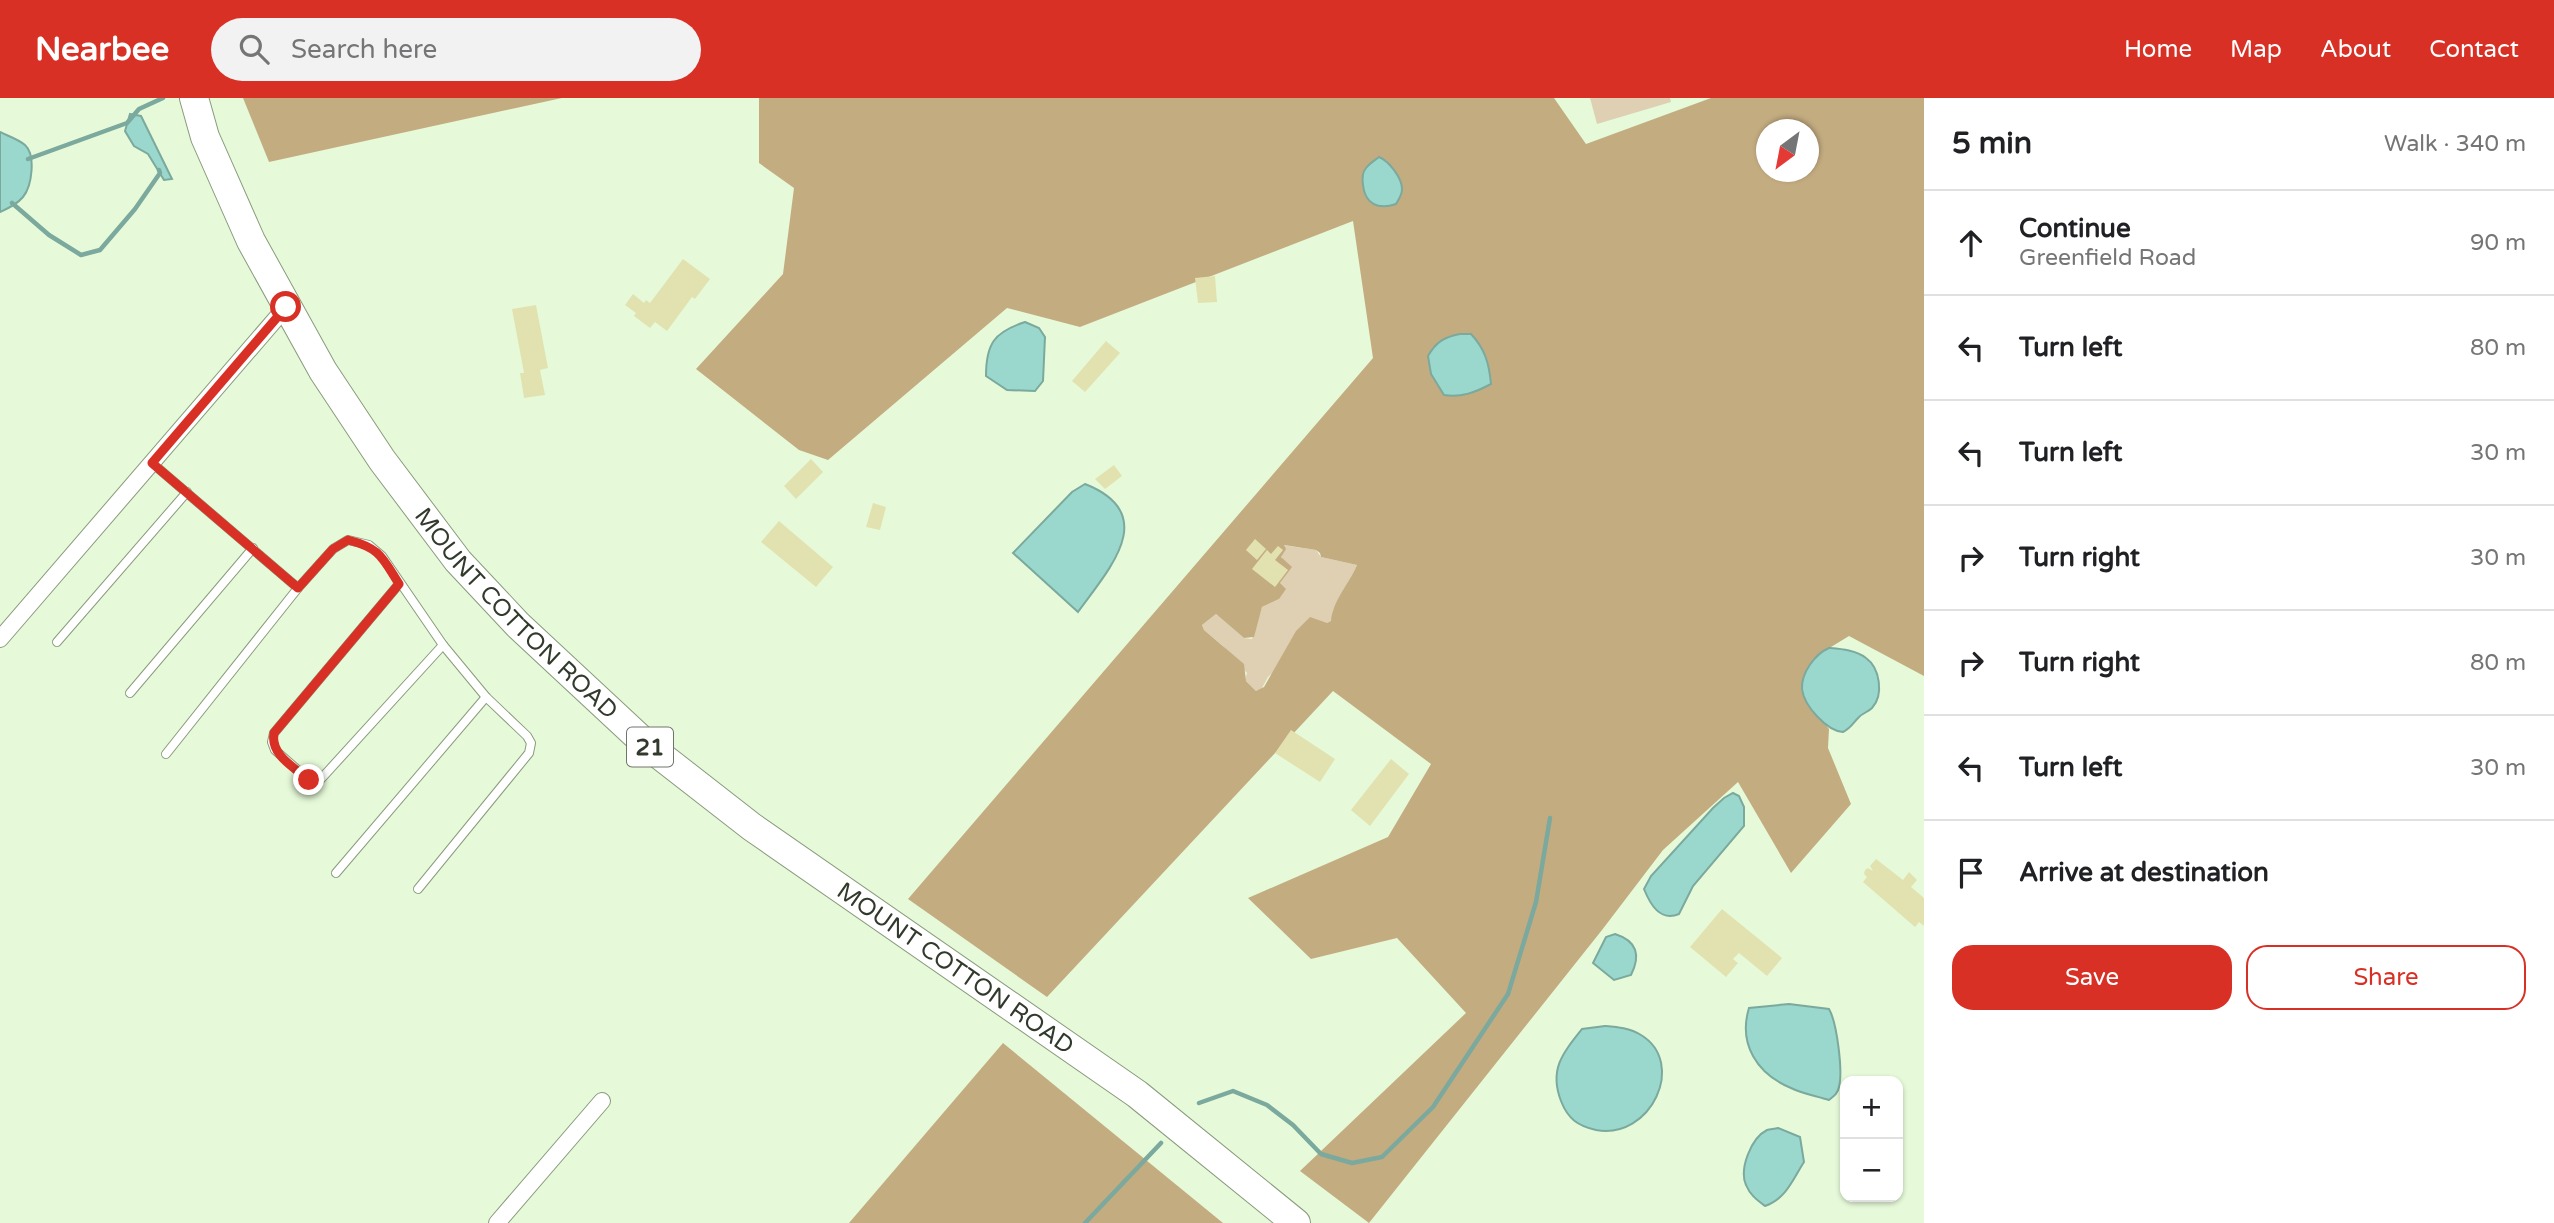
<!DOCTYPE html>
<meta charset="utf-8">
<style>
body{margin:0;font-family:"Varela Round",sans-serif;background:#f2f2f2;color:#202124}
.controls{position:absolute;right:21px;bottom:21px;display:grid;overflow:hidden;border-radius:14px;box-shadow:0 2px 5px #0004}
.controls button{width:63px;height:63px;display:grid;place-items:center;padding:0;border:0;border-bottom:2px solid #e0e0e0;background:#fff;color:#202124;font:35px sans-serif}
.compass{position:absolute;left:1756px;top:21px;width:63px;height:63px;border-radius:50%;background:#fff;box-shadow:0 2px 5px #0004;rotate:212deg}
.stop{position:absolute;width:21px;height:21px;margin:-16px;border:5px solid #d93025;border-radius:50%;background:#fff}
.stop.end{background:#d93025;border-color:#fff;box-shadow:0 2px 7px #0008}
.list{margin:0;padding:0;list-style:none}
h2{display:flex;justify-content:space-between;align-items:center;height:91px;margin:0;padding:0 28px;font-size:30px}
h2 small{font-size:23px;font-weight:400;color:#757577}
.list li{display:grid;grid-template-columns:46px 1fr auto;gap:21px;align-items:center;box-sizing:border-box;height:105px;padding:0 28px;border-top:2px solid #e0e0e0}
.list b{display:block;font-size:26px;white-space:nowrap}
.list p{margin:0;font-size:23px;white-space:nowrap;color:#757577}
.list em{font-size:23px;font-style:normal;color:#757577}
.actions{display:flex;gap:14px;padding:21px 28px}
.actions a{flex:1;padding:16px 0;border:2px solid #d93025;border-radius:21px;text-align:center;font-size:24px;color:#d93025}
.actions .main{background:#d93025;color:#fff}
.icon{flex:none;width:38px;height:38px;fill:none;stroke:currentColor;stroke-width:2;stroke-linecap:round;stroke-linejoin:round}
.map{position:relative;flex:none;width:1924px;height:1125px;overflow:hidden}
header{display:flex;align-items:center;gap:42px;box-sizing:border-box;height:98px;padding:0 35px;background:#d93025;color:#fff}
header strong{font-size:33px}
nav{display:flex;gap:38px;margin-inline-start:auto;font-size:24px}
.search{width:490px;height:63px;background:#f2f2f2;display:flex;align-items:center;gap:18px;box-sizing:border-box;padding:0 24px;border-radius:38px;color:#757577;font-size:26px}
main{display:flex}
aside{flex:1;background:#fff}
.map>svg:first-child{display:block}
</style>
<header>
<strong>Nearbee</strong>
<div class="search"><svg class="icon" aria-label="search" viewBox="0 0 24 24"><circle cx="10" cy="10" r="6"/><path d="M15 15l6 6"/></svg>Search here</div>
<nav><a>Home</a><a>Map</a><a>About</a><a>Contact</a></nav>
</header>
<main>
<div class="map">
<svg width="1924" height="1125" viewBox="0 0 1924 1125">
<rect width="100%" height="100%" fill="#e6fad9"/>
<!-- green -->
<g fill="#dfcfb3">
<polygon points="1590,0 1670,0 1671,4 1597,26"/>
<path d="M1282 447 1316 452 1321 459 1357 467C1349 486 1334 502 1332 523L1327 525 1268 579 1261 592 1256 593 1245 582 1247 575 1222 547 1204 532 1202 527 1216 516 1244 540 1252 541 1262 509 1279 501 1280 485 1288 472 1281 458Z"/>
</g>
<!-- forest -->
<g fill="#c4ac81" fill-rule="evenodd">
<polygon points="243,0 562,0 269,64"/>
<path d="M759 0H1554L1586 46 1711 0H1924V578L1849 538 1818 557 1802 591 1806 601 1829 631 1828 650 1851 706 1791 775 1738 684 1663 752 1602 832 1369 1125 1300 1073 1466 915 1397 840 1311 861 1248 800 1388 739 1431 666 1333 593 1047 899 908 801 1373 260 1353 123 1080 229 1007 210 828 362 799 352 696 271 783 176 794 90 759 65ZM1766 32H1808V74H1766ZM1386 62 1402 87 1365 99ZM1284 447 1316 452 1320 455 1321 459 1357 467C1349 486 1333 502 1331 523L1327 525 1310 519 1296 533 1264 589 1256 593 1246 583 1244 566 1204 532 1202 527 1216 516 1244 540 1254 539 1262 509 1279 501 1286 491 1280 485 1292 469 1281 459 1286 451Z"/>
<polygon points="1003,945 1223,1125 849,1125"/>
</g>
<!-- water -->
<g fill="#9ad8cd" stroke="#7ba99d" stroke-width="2">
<polygon points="130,16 141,18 172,81 164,82 148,56 134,48 125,33"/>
<path d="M0 34C8 38 18 41 25 47 36 57 32 88 23 99 18 105 7 111 0 114Z"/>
<path d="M1379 59C1389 63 1402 80 1402 91 1402 97 1399 101 1396 106 1378 112 1365 106 1363 87 1362 81 1362 75 1366 70 1369 66 1375 62 1379 59Z"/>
<path d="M1025 224 1039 230 1045 239 1043 283 1035 293 1007 292 986 278C986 246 994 234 1025 224Z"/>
<path d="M1460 236H1471C1485 251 1489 265 1491 286 1476 294 1461 300 1444 297L1431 276 1428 258C1436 244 1444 239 1460 236Z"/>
<path d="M1085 386C1161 416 1109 471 1078 514L1013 455 1072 394Z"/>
<path d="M1829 550C1841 551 1856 552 1866 560 1880 570 1884 597 1872 610 1868 614 1863 615 1859 619 1853 625 1851 630 1843 634 1827 633 1804 608 1802 591 1801 575 1815 556 1829 550Z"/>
<path d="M1733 695 1739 698 1744 709V728L1693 788 1679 816C1660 824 1650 806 1644 791L1651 778 1713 710 1724 700Z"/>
<path d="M1615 836C1637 843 1641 857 1631 877L1614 882 1593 865 1606 839Z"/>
<path d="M1789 906 1829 911C1837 925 1843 973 1839 989 1838 995 1834 998 1829 1002 1817 998 1803 996 1791 990 1757 976 1738 946 1749 910Z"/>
<path d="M1605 928C1617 929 1630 930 1641 937 1687 965 1651 1042 1596 1032 1578 1028 1568 1021 1561 1003 1549 972 1562 956 1582 931Z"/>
<path d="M1778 1030 1800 1039 1804 1064C1793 1081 1786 1101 1765 1108 1757 1102 1750 1097 1746 1087 1739 1071 1751 1040 1767 1032 1770 1031 1774 1031 1778 1030Z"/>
</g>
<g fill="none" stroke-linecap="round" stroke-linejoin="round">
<!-- stream -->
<g stroke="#7ba99d" stroke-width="4.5">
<polyline points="28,61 127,25 139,11 163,0"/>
<polyline points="12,105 49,137 81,157 100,152 135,111 160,75 159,72"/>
<polyline points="1199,1005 1233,993 1267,1007 1293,1027 1321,1056 1352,1065 1382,1059 1433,1009 1508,896 1536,804 1550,720"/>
<polyline points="1085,1125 1161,1045"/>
</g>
</g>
<!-- building -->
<g fill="#e2e2b0">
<polygon points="683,161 710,181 695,201 692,199 667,233 655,224 650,230 634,218 636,215 625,207 633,196 644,205 646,202 650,205"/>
<polygon points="1215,178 1217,204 1198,205 1195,180"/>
<polygon points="536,207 548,270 540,272 545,297 524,300 520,275 524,275 512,211"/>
<polygon points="1106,243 1120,255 1085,294 1072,283"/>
<polygon points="811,361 823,374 796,401 784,388"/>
<polygon points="1114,367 1122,378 1105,391 1095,381"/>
<polygon points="873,405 886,409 880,432 866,429"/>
<polygon points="779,423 833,469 816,489 761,444"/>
<polygon points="1255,441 1266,451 1257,462 1246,452"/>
<polygon points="1278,448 1283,452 1275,462 1288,472 1275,489 1252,471 1267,452 1271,456"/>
<polygon points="1291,632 1335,661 1320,684 1275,655"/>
<polygon points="1391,661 1409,676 1370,728 1351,712"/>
<polygon points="1876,761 1903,782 1909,774 1917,782 1911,789 1924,800 1924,828 1919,824 1915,829 1863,784 1867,779 1864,776 1865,772 1868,770 1873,773 1870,768"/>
<polygon points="1722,811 1782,860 1767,878 1739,855 1733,861 1738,865 1726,879 1690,849"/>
</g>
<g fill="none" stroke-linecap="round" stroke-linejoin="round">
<!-- lane casing -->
<g stroke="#899b7d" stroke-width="10">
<g id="lane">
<polyline points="152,365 298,490"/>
<polyline points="399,486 274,635 272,644 275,652 309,682 320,682 443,547"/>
<polyline points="57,544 187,394"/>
<polyline points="130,595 253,450"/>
<polyline points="166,656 298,490 333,451 348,442 369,447 382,458 443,547 486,599 527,638 531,645 529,655 418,791"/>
<polyline points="336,775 486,599"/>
</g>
</g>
<!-- street casing -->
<g stroke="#899b7d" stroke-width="18">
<g id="street">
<polyline points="0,541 286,209"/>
<polyline points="497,1125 602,1003"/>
</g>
</g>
<!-- highway casing -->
<g stroke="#899b7d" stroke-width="30">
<g id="highway">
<path id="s1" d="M194 0 205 39 251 143 323 273 382 362 458 463 518 527 648 648 752 729 1137 996 1296 1125"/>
</g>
</g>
<!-- lane -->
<use href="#lane" stroke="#fff" stroke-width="8"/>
<!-- street -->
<use href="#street" stroke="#fff" stroke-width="16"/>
<!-- highway -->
<use href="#highway" stroke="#fff" stroke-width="28"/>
</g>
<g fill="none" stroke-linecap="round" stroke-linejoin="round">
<!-- route -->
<path stroke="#d93025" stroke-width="9" d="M286 209 152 365 298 490 333 451 348 442C380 450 382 459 399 486L274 635C270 657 294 669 309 682"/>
</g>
<g text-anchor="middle" stroke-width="5" stroke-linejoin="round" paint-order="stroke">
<!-- shield labels -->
<rect fill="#fff" stroke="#70756c" stroke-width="2" x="627" y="629.5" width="46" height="39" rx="5"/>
<g font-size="23" font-weight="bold" fill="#323a2d">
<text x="650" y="657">21</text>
</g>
<!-- street labels -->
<g font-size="24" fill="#323a2d" stroke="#fff">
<text dy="8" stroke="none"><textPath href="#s1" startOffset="614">MOUNT COTTON ROAD</textPath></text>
<text dy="8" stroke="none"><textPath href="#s1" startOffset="1181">MOUNT COTTON ROAD</textPath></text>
</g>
</g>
</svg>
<div class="controls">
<button>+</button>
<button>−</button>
</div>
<svg class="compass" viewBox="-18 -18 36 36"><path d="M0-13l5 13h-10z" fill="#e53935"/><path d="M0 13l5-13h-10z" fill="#757577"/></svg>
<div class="stop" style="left:286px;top:209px"></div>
<div class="stop end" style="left:309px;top:682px"></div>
</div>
<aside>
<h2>5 min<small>Walk · 340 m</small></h2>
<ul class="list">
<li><svg class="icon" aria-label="ahead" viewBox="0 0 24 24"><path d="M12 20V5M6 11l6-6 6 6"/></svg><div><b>Continue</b><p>Greenfield Road</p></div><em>90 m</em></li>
<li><svg class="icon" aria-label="left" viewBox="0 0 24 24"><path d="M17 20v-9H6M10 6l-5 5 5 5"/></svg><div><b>Turn left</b></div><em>80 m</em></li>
<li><svg class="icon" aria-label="left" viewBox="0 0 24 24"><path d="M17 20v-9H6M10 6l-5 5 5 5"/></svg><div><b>Turn left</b></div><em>30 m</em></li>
<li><svg class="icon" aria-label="right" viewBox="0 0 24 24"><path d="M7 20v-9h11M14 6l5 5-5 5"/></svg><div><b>Turn right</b></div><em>30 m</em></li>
<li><svg class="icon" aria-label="right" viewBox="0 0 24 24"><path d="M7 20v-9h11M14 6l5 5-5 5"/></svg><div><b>Turn right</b></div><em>80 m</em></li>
<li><svg class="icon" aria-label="left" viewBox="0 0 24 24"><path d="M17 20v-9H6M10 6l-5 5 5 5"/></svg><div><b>Turn left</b></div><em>30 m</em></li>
<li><svg class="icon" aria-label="arrive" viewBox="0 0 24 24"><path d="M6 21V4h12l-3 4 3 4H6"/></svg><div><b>Arrive at destination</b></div></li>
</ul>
<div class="actions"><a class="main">Save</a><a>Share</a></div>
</aside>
</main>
